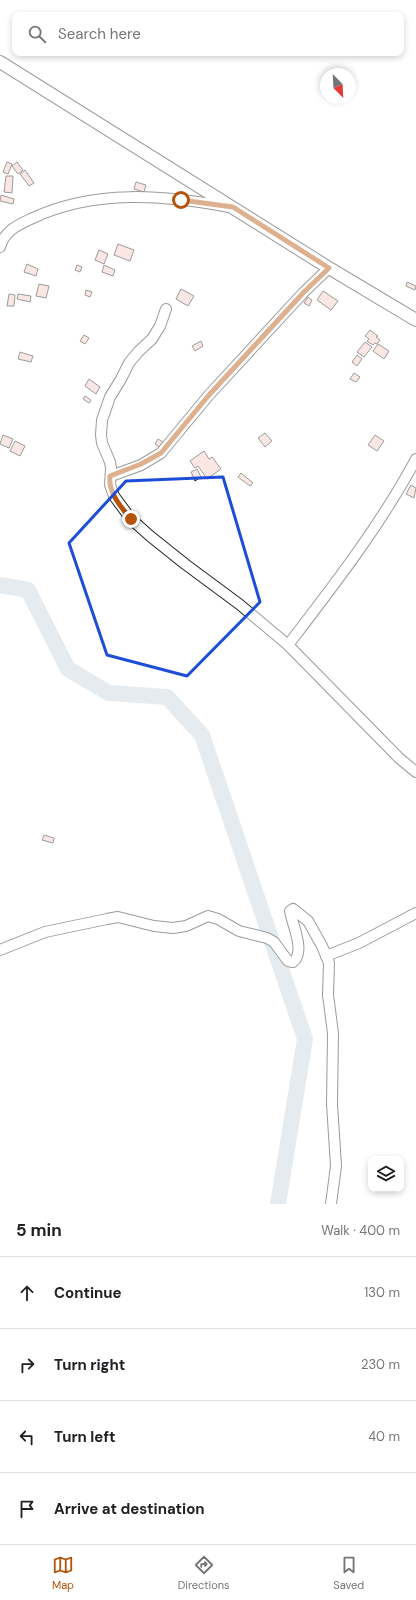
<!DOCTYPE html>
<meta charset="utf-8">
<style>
body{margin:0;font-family:"DM Sans",sans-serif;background:#f6f6f6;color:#202124}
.controls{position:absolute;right:12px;bottom:12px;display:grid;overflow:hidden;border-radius:8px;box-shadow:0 2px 6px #0003}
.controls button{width:36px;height:36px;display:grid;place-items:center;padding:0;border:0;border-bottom:1px solid #e0e0e0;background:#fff;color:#202124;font:20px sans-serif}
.compass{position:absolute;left:320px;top:68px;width:36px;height:36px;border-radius:50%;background:#fff;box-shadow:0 2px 6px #0003;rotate:156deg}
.stop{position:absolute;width:12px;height:12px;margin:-9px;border:3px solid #b45309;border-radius:50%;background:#fff}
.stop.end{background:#b45309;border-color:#fff;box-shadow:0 1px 4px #0008}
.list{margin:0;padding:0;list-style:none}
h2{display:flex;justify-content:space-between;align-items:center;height:52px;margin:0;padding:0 16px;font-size:17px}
h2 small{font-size:13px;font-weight:400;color:#757577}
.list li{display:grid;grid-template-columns:26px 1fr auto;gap:12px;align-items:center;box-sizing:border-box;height:72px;padding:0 16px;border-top:1px solid #e0e0e0}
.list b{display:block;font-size:15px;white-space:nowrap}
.list em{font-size:13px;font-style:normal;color:#757577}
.icon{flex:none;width:22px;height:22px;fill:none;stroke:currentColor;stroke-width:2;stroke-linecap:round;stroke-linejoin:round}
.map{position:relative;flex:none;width:416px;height:1204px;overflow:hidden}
.search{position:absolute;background:#fff;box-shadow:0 2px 6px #0003;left:12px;right:12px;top:12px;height:44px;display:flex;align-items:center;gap:10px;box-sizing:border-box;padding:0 14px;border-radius:8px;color:#757577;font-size:15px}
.sheet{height:340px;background:#fff}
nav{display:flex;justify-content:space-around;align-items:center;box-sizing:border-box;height:56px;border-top:1px solid #e0e0e0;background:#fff;font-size:11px;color:#757577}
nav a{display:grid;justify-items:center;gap:2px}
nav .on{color:#b45309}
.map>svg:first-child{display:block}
</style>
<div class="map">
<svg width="416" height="1204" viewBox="0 0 416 1204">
<rect width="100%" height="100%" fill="#fff"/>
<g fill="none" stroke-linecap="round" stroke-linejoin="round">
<!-- river -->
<polyline stroke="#c7d3dd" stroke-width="16" points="0,585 28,590 68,669 109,693 167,697 202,735 305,1039 278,1204"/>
</g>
<!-- building -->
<g fill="#f3c9c0" stroke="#222">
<polygon points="7,162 12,164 8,174 3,172"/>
<polygon points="17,162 23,170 18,174 12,166"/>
<polygon points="25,170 34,183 29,186 20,174"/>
<polygon points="6,176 13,176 12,193 4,192"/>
<polygon points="136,182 146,185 144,192 134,189"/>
<polygon points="1,195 14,199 13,204 0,201"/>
<polygon points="118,244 134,250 130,261 114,255"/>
<polygon points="99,250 108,254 104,264 95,260"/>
<polygon points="27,264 38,269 36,276 24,272"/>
<polygon points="77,265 82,267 80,272 75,270"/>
<polygon points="104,265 115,270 113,276 102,272"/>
<polygon points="407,282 416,286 415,290 406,286"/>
<polygon points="39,284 49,286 46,298 36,296"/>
<polygon points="181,289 194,296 188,306 176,299"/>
<polygon points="86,290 92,292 90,297 85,295"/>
<polygon points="323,291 338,301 331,310 317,300"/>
<polygon points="9,294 15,295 14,306 7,306"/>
<polygon points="18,294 31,296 30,302 17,299"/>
<polygon points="308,297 312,300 309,306 304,303"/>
<polygon points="370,330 378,336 376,337 380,340 377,344 375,343 373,345 367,341 369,339 365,336"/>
<polygon points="84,335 89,338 85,344 80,341"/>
<polygon points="201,341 203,346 195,351 192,346"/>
<polygon points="365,342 372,347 364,357 357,352"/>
<polygon points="378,344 389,351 384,359 373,351"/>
<polygon points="20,352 33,356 31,362 18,359"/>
<polygon points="357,355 362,359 357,366 352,362"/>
<polygon points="354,373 360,377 356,382 350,379"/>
<polygon points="89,379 100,387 96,394 85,386"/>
<polygon points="85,396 91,400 89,403 83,399"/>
<polygon points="265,433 272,441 265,447 258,438"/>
<polygon points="3,435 13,439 9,448 0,444"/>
<polygon points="375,435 384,441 377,451 368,445"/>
<polygon points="158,439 163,442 159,447 155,444"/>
<polygon points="15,441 25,446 20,456 10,451"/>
<polygon points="204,451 209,459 212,457 221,469 207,479 198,466 195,468 190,461"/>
<polygon points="197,469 201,477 195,481 191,472"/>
<polygon points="241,473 253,483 250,486 238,477"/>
<polygon points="411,485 416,488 414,498 406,494"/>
<polygon points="44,835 54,838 53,843 42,840"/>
</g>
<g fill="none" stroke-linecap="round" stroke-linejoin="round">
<!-- minor casing -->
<g stroke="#222" stroke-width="12">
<g id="minor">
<path d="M0 247C5 230 18 225 33 218 95 189 164 195 229 207"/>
<polyline points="166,309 160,326 152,339 138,352 129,363 121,379 110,397 102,420 101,435 102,443 110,462 111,468 110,485 114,496 131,519 150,536 185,564 239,604 288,645 399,758 416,772"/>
<polyline points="111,476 141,465 161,453 209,395 304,292 329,268"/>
<path d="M288 645C334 585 380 526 416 459"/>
<path d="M0 950 45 932 107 919 118 917 154 926 173 928 186 926 208 916 218 919 239 931 267 938 274 942 288 961 293 962C306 952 292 924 290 911L293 909 308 921 322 946 329 963 328 995 333 1033 332 1104 336 1166 331 1204"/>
<polyline points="326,956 359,943 416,913"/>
</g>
</g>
<!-- major casing -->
<g stroke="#222" stroke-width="14">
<polyline id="major" points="0,62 329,268 416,320"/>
</g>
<!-- minor -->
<use href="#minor" stroke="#fff" stroke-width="10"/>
<!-- major -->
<use href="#major" stroke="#fff" stroke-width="12"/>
</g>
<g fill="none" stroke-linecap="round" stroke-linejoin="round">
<!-- route -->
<path stroke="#b45309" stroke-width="5" d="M131 519C121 507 108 493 110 476L141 464 161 453 209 395 304 292 329 268 233 207 181 200"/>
</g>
<!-- marked area -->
<path d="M0 0H416V1204H0ZM223 477 260 602 187 676 107 655 69 543 126 481Z" fill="#fff" fill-opacity=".55" fill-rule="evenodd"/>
<path fill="none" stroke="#1d4ed8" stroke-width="3" stroke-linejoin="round" d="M223 477 260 602 187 676 107 655 69 543 126 481Z"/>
</svg>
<div class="controls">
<button><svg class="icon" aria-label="layers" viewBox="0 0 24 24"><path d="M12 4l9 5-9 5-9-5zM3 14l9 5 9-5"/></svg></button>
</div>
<svg class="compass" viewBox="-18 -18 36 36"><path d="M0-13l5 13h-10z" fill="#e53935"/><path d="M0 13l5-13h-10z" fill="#757577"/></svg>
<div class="stop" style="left:181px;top:200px"></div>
<div class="stop end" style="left:131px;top:519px"></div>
<div class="search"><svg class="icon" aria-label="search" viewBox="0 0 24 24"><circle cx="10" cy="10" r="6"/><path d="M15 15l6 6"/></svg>Search here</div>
</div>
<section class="sheet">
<h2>5 min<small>Walk · 400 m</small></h2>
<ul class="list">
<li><svg class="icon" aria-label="ahead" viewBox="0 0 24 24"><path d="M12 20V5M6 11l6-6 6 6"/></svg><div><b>Continue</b></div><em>130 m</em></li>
<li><svg class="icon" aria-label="right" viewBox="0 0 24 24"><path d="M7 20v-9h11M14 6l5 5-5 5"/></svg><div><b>Turn right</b></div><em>230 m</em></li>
<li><svg class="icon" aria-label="left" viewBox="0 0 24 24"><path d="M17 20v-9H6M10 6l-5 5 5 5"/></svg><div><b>Turn left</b></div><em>40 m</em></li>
<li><svg class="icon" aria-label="arrive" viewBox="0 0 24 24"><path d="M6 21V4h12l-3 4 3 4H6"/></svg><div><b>Arrive at destination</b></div></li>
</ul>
</section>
<nav>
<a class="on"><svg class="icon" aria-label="map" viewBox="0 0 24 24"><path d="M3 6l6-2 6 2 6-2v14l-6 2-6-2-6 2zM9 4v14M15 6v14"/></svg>Map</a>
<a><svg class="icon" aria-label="directions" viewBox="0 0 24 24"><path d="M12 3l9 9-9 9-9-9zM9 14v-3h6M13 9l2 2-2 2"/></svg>Directions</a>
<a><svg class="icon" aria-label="saved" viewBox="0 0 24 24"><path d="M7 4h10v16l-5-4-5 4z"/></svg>Saved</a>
</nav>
